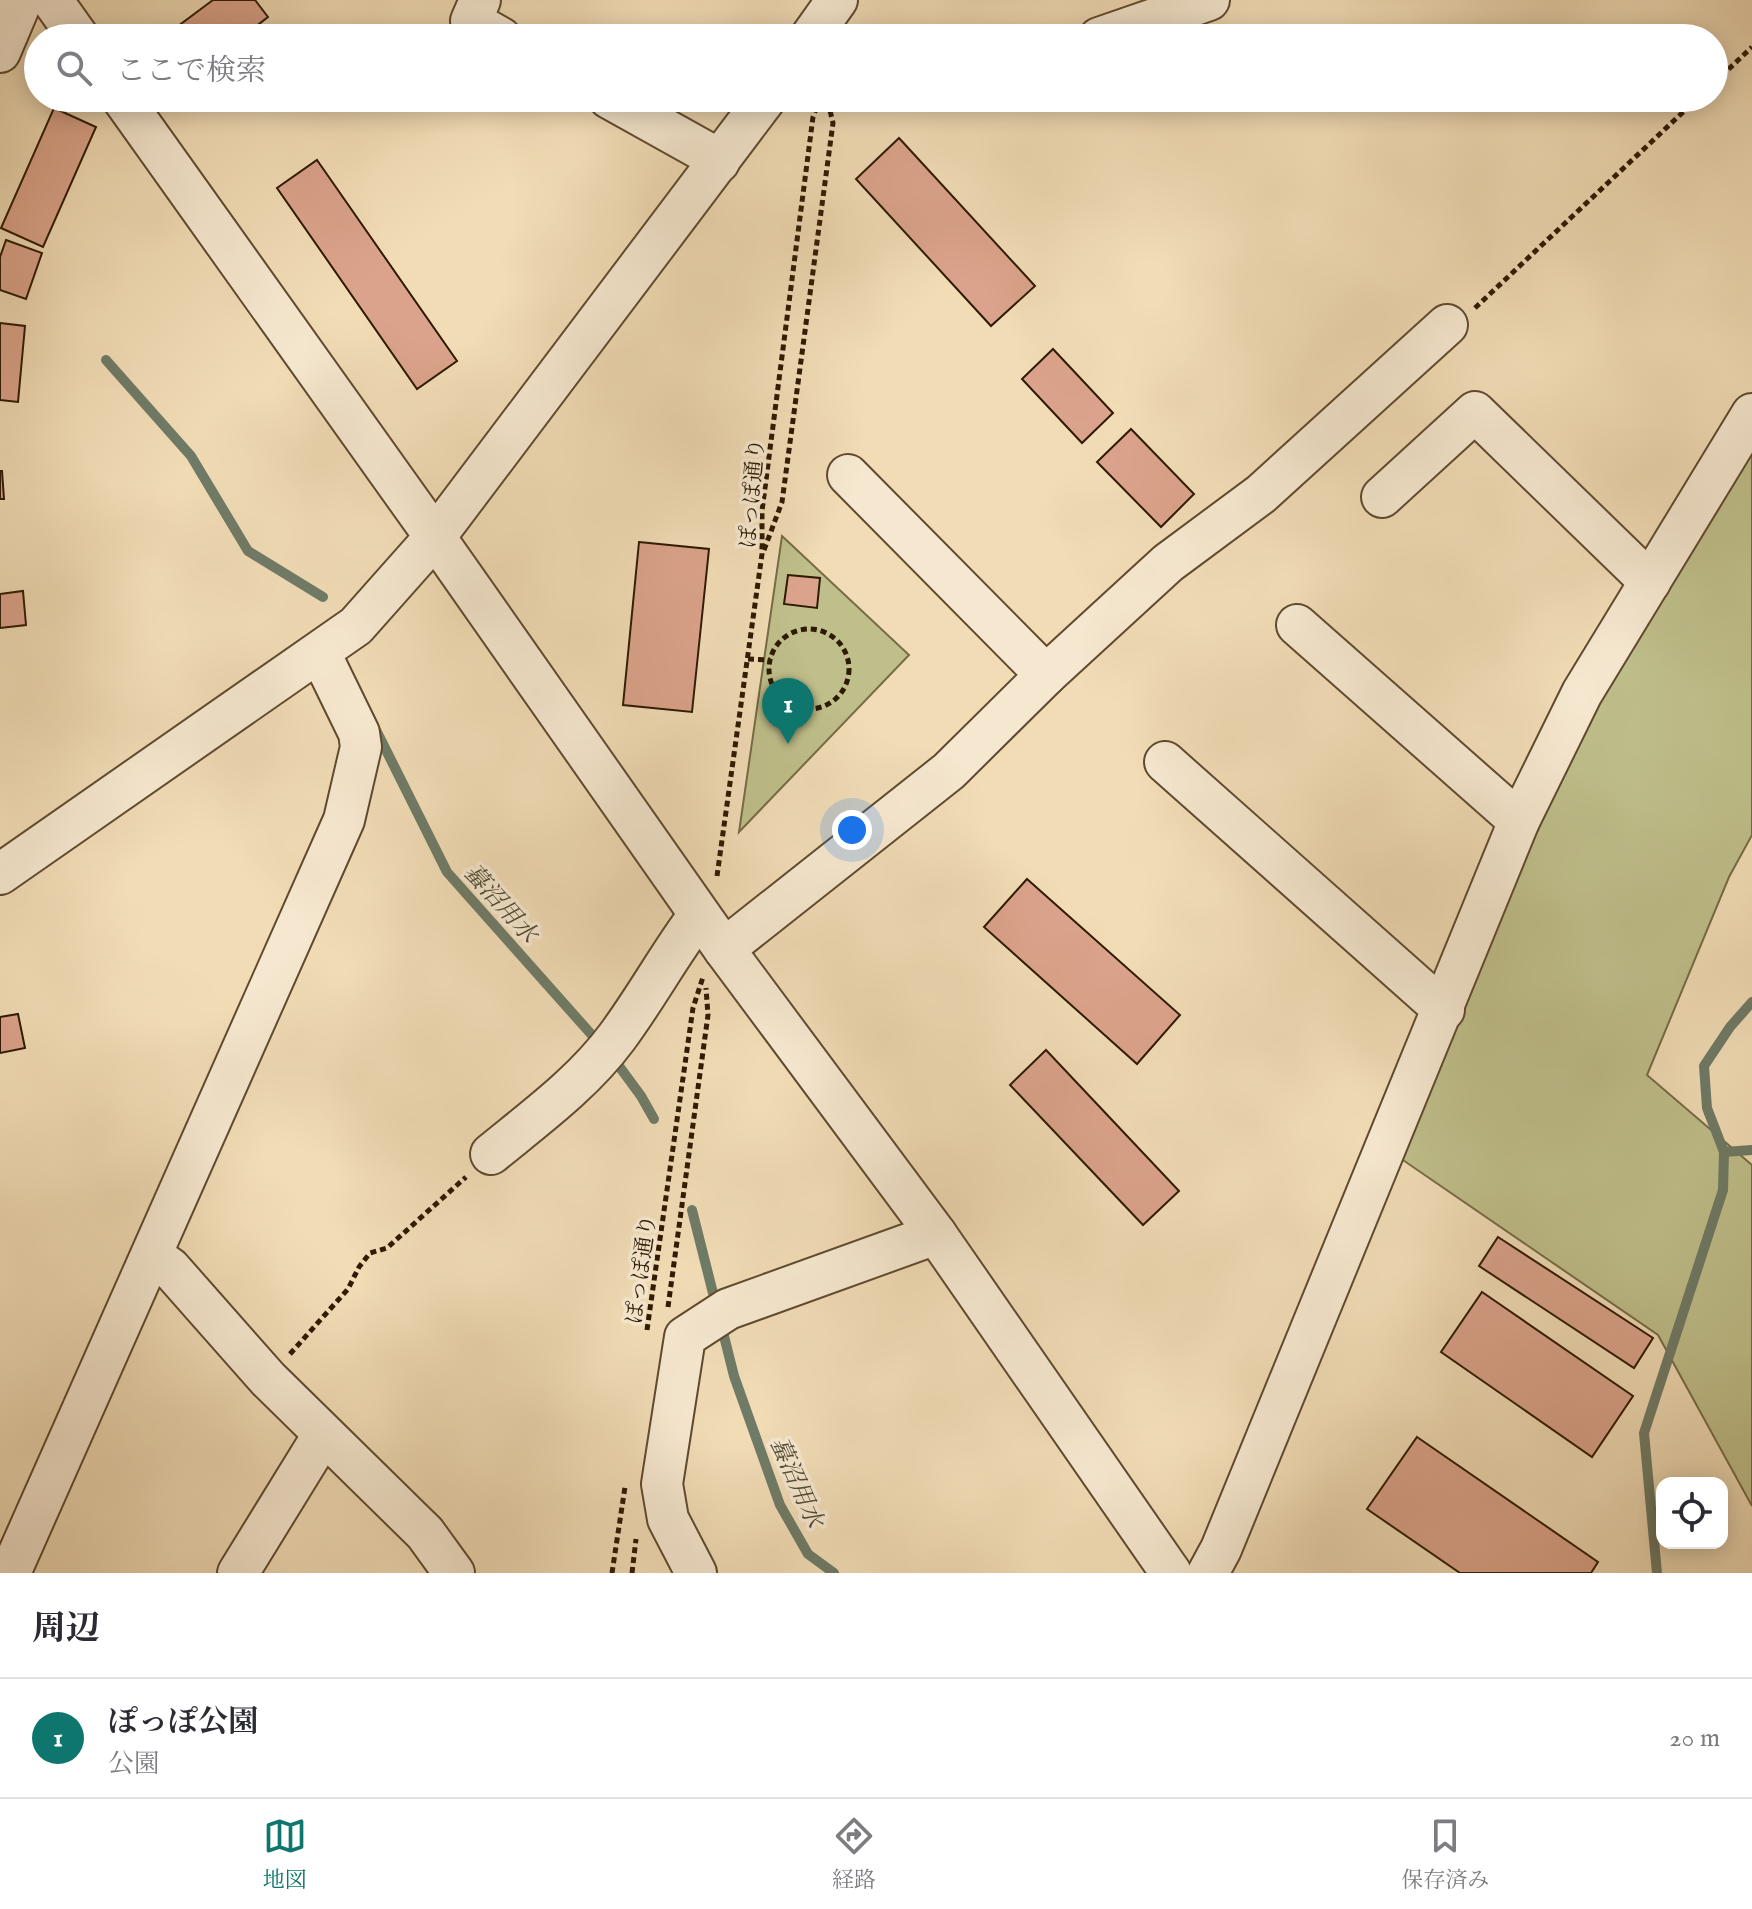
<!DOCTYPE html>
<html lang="ja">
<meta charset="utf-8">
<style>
body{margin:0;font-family:"IM FELL English","Noto Serif JP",serif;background:#f2f2f3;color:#2b2b33}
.controls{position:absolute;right:24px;bottom:24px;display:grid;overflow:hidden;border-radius:16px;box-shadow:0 4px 20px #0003}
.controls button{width:72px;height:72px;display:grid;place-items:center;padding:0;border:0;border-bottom:2px solid #e1e1e2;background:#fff;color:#2b2b33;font:40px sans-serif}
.you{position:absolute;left:852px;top:830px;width:28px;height:28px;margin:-20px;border:6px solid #fff;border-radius:50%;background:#1a73e8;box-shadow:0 0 0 12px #1a73e833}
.badge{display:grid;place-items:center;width:52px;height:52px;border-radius:50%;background:#0f766e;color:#fff;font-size:26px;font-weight:700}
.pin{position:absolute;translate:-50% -66px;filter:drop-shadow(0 2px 4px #0008)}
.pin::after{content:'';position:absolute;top:42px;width:28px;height:24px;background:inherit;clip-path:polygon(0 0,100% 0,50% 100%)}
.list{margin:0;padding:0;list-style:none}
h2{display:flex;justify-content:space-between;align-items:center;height:104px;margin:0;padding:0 32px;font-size:34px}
h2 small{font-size:26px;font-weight:400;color:#7c7c81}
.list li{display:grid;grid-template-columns:52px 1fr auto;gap:24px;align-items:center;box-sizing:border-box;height:120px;padding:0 32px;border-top:2px solid #e1e1e2}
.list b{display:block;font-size:30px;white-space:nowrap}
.list p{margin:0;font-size:26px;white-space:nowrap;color:#7c7c81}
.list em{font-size:26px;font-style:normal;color:#7c7c81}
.icon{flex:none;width:44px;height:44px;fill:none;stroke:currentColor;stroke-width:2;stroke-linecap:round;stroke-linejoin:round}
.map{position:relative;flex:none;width:1752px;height:1573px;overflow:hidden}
.search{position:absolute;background:#fff;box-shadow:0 4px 20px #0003;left:24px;right:24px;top:24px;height:88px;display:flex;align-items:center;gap:20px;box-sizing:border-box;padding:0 28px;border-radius:44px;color:#7c7c81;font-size:30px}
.sheet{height:224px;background:#fff}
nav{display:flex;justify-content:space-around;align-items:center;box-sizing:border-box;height:112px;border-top:2px solid #e1e1e2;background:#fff;font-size:22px;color:#7c7c81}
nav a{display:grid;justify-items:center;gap:4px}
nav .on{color:#0f766e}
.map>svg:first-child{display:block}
</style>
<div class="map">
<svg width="1752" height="1573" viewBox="0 0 1752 1573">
<rect width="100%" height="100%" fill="#f1dcb6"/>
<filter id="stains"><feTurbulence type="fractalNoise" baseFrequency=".0025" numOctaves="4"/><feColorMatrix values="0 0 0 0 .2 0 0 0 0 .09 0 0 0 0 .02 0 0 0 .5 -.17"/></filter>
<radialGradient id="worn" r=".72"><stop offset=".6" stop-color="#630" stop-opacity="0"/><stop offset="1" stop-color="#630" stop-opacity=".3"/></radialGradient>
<!-- green -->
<g fill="#bfbf8b" stroke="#766c46" stroke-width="2">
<polygon points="1752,435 1752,835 1729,877 1647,1075 1752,1165 1752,1506 1658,1335 1397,1156 1530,824"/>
<polygon points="782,536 909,655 739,832"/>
</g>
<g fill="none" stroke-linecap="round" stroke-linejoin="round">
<!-- stream -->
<g stroke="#6f7b67" stroke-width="10">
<polyline points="106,360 191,456 248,551 323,597"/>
<polyline points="374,726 447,872 599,1043"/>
<polyline points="613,1058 641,1096 654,1119"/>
<polyline points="1724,1152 1752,1150"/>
<polyline points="692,1210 716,1305"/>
<polyline points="721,1324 734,1376 780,1505 808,1554 834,1573"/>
<polyline points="1657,1573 1644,1433 1723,1190 1724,1152 1707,1108 1704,1066 1730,1027 1752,1002"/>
</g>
</g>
<!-- building -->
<g fill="#dba38b" stroke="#2e1a02" stroke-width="2">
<polygon points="213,0 255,0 268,17 241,38 162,38"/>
<polygon points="54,108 96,127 43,247 1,228"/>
<polygon points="899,138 1035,286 991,326 856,179"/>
<polygon points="317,160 457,361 417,389 277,188"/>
<polygon points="6,240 42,253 26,299 0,290 0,257"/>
<polygon points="0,323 25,326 18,402 0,400"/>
<polygon points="1053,349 1113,413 1082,443 1022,379"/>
<polygon points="1131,429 1194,494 1161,527 1097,462"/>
<polygon points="0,471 2,471 4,499 0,499"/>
<polygon points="639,542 709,549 692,712 623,705"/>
<polygon points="788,575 820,578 817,608 784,604"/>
<polygon points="23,591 26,625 0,628 0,594"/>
<polygon points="1027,879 1180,1015 1137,1064 984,927"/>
<polygon points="18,1014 25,1048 0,1053 0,1017"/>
<polygon points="1046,1050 1179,1191 1143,1225 1010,1085"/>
<polygon points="1498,1237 1653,1338 1634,1368 1479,1266"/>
<polygon points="1482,1292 1633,1396 1592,1457 1441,1352"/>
<polygon points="1417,1437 1598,1562 1591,1573 1460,1573 1367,1509"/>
</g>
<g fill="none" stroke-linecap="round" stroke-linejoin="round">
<!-- minor casing -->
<g stroke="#5f4a2f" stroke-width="44">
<g id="minor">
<polyline points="52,0 79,38"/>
<polyline points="480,0 471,21 501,38"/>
<polyline points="810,38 837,0"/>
<polyline points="1099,38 1209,0"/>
<polyline points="0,52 22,0"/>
<polyline points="122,98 435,537 724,949 936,1234 1171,1573"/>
<polyline points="609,98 704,151 719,162"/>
<polyline points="848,475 1046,675"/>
<polyline points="1382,497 1475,412 1650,582"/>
<polyline points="1297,625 1519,821"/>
<polyline points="1165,762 1444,1010"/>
<polyline points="0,874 356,626 435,537 766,98"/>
<polyline points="724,949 949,771 1046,675 1168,563 1261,494 1447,325"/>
<path d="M491 1154C535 1118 583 1083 617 1037 646 998 669 955 699 915"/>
<polyline points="153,1256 170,1268 268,1379 425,1533 454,1573"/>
<polyline points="10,1573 344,820 361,747 359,733 320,653"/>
<polyline points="238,1573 315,1448 326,1438"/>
<polyline points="696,1573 668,1519 662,1484 685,1337 728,1309 936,1234"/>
<polyline points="1208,1573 1221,1549 1519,821 1582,693 1752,414"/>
</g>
</g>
<!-- path -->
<g stroke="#2e1a02" stroke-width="5" stroke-dasharray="6 4" stroke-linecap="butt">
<polyline points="1714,83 1752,47"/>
<polyline points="1475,308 1698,98"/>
<polyline points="764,550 782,502 833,123 827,98"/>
<circle cx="809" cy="669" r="40"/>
<polyline points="748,659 770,660"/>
<polyline points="717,876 762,554 762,511 813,117 820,98"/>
<polyline points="668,1307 708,1015 706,988"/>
<polyline points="647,1330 693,1008 703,977"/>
<polyline points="290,1354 348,1289 359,1267 370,1253 387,1248 466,1177"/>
<polyline points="612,1573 625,1487"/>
<polyline points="632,1573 636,1539"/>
</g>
<!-- minor -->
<use href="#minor" stroke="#f6e8d0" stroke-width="40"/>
</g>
<g text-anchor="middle" stroke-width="7" stroke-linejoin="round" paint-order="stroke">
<!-- street labels -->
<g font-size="22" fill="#2e1a02" stroke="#f6e8d0">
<text transform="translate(751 493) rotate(-85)" y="8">ぽっぽ通り</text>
<text transform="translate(640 1269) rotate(-82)" y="8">ぽっぽ通り</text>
</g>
<!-- water labels -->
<g font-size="24" font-style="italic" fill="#4f4b35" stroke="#f6e8d0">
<text transform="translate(501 903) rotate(48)" y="8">蟇沼用水</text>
<text transform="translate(797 1482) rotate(66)" y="8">蟇沼用水</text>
</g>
</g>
<rect width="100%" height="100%" filter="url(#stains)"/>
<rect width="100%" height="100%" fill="url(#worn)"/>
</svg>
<div class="controls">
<button><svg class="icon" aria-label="locate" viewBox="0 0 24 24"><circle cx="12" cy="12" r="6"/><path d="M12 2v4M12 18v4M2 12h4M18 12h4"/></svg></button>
</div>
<div class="you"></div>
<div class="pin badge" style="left:788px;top:744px">1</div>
<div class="search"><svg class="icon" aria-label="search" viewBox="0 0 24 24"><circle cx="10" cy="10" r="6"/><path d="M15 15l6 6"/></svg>ここで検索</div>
</div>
<section class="sheet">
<h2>周辺<small></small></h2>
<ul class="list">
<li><span class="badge">1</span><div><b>ぽっぽ公園</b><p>公園</p></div><em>20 m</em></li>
</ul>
</section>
<nav>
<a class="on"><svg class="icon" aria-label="map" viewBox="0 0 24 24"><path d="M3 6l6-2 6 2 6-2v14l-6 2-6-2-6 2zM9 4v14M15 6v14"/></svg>地図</a>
<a><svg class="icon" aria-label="directions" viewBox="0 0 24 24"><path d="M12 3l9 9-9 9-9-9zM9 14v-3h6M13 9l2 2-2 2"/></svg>経路</a>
<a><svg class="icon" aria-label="saved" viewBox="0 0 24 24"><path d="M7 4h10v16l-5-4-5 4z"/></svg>保存済み</a>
</nav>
